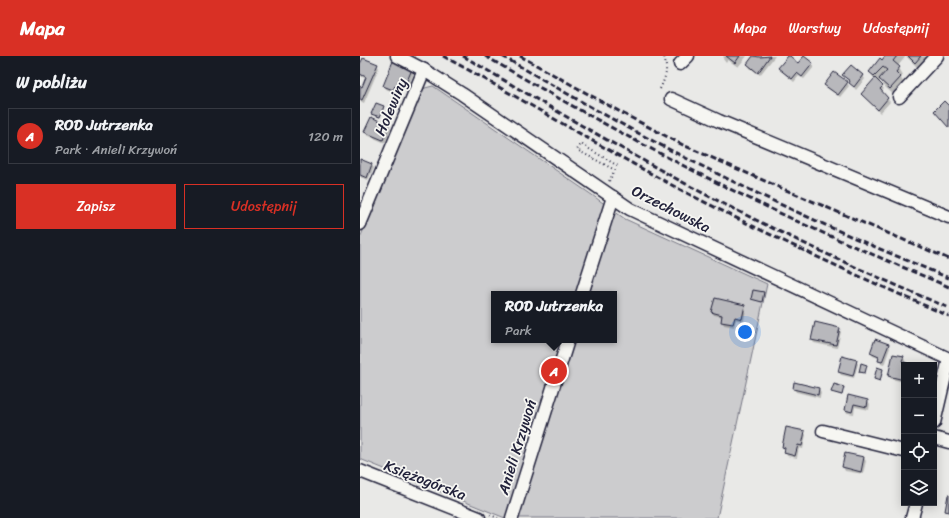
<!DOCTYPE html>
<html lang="pl">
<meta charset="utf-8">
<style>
body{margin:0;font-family:Sriracha,sans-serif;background:#242831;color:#f1f3f6}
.controls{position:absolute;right:12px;bottom:12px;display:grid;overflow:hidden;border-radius:0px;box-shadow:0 2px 10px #0003}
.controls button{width:36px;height:36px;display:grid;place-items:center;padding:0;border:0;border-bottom:1px solid #363941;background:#171b24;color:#f1f3f6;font:20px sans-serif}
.you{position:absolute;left:385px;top:276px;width:14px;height:14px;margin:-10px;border:3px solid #fff;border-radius:50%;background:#1a73e8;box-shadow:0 0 0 6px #1a73e833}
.badge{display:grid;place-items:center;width:26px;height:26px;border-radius:50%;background:#d93025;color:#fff;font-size:13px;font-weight:700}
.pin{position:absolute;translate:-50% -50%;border:2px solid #fff;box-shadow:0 1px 4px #0006}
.popup{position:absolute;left:131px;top:235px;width:126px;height:52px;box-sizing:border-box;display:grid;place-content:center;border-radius:0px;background:#171b24;filter:drop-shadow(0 1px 3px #0005);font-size:13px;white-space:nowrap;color:#9ea1a6}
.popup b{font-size:15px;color:#f1f3f6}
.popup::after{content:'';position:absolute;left:50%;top:100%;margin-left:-8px;border:8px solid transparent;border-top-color:#171b24}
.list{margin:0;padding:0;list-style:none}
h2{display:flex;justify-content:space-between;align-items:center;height:52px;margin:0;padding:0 16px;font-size:17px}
h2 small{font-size:13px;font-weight:400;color:#9ea1a6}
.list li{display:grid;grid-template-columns:26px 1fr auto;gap:12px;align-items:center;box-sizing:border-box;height:56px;margin:0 8px 8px;padding:0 8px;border:1px solid #363941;border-radius:0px}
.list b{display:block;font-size:15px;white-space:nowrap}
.list p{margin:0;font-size:13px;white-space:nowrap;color:#9ea1a6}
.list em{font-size:13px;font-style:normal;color:#9ea1a6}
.actions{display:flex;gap:8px;padding:12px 16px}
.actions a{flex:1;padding:9px 0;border:1px solid #d93025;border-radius:0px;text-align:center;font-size:14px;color:#d93025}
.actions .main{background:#d93025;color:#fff}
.icon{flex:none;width:22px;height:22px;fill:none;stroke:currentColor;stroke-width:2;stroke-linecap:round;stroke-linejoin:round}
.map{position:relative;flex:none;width:589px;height:462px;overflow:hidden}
header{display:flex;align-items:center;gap:24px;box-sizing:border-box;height:56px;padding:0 20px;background:#d93025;color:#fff}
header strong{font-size:19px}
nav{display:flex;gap:22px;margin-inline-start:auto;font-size:14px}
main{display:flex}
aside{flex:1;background:#171b24}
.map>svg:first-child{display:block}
</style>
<header>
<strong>Mapa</strong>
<nav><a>Mapa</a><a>Warstwy</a><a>Udostępnij</a></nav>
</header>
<main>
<aside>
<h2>W pobliżu<small></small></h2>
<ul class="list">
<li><span class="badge">A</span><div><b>ROD Jutrzenka</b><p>Park · Anieli Krzywoń</p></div><em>120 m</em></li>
</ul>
<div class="actions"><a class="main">Zapisz</a><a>Udostępnij</a></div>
</aside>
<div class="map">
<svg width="589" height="462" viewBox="0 0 589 462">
<rect width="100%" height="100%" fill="#e9e9e7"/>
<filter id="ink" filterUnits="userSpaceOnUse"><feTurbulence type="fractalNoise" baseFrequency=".025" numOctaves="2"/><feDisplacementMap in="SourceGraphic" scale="8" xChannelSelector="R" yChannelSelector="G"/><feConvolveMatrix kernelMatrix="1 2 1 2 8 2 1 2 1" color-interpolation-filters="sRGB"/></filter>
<g filter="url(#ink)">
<!-- green -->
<path fill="#ccccce" stroke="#777784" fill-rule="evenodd" d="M73 30 232 139 265 163 407 228 357 462H145L0 403V182L60 36 65 32ZM134 238H254V284H134Z"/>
<!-- shadow -->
<g fill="#0003">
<polygon points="363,0 387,0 378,11 368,4 366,7 363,3 364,1"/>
<polygon points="394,0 397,0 401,2 403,0 415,0 400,19 390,12 388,8"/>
<polygon points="527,0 569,0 569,1 559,13 546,0 538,10 543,19 541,22 544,28 535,40 524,30 521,24 519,27 524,33 521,36 530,46 520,57 502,38 515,24 510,16"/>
<polygon points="438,8 452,8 454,11 444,23 439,20 434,26 421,15 419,12"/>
<polygon points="17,9 19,12 4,47 0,45 0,32 3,32 7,23 0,20 0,11"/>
<polygon points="491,10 503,20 505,23 496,34 484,19"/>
<polygon points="52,14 54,17 47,33 41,30 39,34 37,33 35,37 26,33 24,30"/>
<polygon points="487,27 489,30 480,41 467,32 466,29"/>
<polygon points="23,51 24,52 20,62 13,59 12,58"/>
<polygon points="29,70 31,73 25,87 7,79 5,76"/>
<polygon points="0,104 12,109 14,112 8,124 0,121"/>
<polygon points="403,237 402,246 393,244 392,243"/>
<polygon points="385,250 386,253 384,265 376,264 374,271 364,269 362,265 363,261 354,259 352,256"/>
<polygon points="479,273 481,276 477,292 454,287 452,284"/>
<polygon points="529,289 530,292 524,309 521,308 520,303 513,300 511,297"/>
<polygon points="543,301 545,304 544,307 548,309 544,309 544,326 531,323 529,320"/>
<polygon points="496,305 498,308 494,322 481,319 479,316"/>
<polygon points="559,307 570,309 559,309"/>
<polygon points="483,332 482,340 472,336"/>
<polygon points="434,333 459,333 461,336 460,342 436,336"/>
<polygon points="489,341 508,345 510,348 509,354 495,351 494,358 487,357 486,354"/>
<polygon points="444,376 446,379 443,393 439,392 437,402 427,400 423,391"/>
<polygon points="504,402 506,405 503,418 485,415 483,411"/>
</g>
<!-- building -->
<g fill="#b8b8bc" stroke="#22223b">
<polygon points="366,0 380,0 375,7"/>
<polygon points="393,0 400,1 410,0 398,17 387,8"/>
<polygon points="428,0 430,0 438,7 444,0 453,7 442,21 437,17 432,23 418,12"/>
<polygon points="525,0 537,0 533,5 540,11 536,16 541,21 530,33 519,23 527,14 523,11 514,20 509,16 520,2 522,4"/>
<polygon points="548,0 561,0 555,7"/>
<polygon points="3,2 18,8 2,44 0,43 0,30 2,31 6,21 0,18 0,8"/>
<polygon points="33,5 52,13 45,30 39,28 38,31 35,30 33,34 23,30"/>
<polygon points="491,9 503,19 494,31 489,27 490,25 482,19"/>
<polygon points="474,16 488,26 478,39 464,29"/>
<polygon points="515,22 523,30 520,33 528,42 518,54 501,38"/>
<polygon points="584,45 589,50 589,72 574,55"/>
<polygon points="16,47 24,50 20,61 11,58"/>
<polygon points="11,61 29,69 23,84 4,76"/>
<polygon points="0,103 12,108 7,122 0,119"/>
<polygon points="393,234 404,236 402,246 391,243"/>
<polygon points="355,242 385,249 382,263 375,261 373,268 361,266 362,259 351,256"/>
<polygon points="455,266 480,272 476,289 451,284"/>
<polygon points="515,283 529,288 522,306 518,305 519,301 510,297"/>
<polygon points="533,298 544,300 542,305 547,307 547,309 544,309 544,324 528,320"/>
<polygon points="482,300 497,304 493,320 478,316"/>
<polygon points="501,307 507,309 505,317 499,316"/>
<polygon points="517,311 523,313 520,325 514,323"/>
<polygon points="434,326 459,332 458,339 433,333"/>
<polygon points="474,328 484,331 482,339 471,336"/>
<polygon points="488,339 508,344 507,351 494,348 492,356 485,354"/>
<polygon points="426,371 445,375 442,390 438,389 435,400 424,397 425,392 422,391"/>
<polygon points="485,397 504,401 501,416 482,411"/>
<polygon points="588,439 589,439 589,456 585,455"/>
</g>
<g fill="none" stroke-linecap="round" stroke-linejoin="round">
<!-- minor casing -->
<g stroke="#22223b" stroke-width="15">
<g id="minor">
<polyline points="37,0 64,14 102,38 270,153 589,303"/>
<polyline points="320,8 328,0"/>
<polyline points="539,41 577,0"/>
<polyline points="311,43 359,65 589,161"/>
<polyline points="0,168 64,14"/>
<polyline points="222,238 253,141"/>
<polyline points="574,367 589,303"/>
<polyline points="463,375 544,395"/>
<polyline points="574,382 589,386"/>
<polyline points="0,415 119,462"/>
<polyline points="152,462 208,284"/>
<polyline points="552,462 556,447"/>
</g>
</g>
<!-- path -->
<g stroke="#22223b" stroke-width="2" stroke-dasharray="1 3" stroke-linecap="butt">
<path d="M300 33C306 20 308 15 304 0"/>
<polyline points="249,125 255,114 217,94 221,88 258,110"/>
<polyline points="130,459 138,462"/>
</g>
<!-- minor -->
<use href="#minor" stroke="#f6f6f2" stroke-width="12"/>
<!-- rail -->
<g stroke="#22223b" stroke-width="3" stroke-dasharray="6 3" stroke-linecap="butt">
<path d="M83 0C164 44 242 92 323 135 410 180 499 221 589 260"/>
<path d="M103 0C181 46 259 92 339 135 421 178 504 216 589 252"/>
<path d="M125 0C216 53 308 104 403 149 464 179 527 204 589 231"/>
<path d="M142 0C211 40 280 80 352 115 429 154 509 189 589 222"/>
<polyline points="160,0 264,58 323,89 421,132 589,203"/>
</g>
</g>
</g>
<g text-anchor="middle" stroke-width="3.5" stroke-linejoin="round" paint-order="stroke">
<!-- street labels -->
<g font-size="15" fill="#22223b" stroke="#f6f6f2">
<text transform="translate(31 51) rotate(-67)" y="5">Holewiny</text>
<text transform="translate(311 153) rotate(27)" y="5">Orzechowska</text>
<text transform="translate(157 391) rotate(-73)" y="5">Anieli Krzywoń</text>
<text transform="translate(65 424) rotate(21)" y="5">Księżogórska</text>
</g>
</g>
</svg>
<div class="controls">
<button>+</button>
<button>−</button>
<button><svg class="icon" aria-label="locate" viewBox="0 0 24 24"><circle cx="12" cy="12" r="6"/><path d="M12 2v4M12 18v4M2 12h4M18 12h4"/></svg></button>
<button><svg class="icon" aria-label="layers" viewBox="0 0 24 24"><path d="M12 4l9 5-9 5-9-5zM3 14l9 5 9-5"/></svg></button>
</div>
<div class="you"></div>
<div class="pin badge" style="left:194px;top:315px">A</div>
<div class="popup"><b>ROD Jutrzenka</b>Park</div>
</div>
</main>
